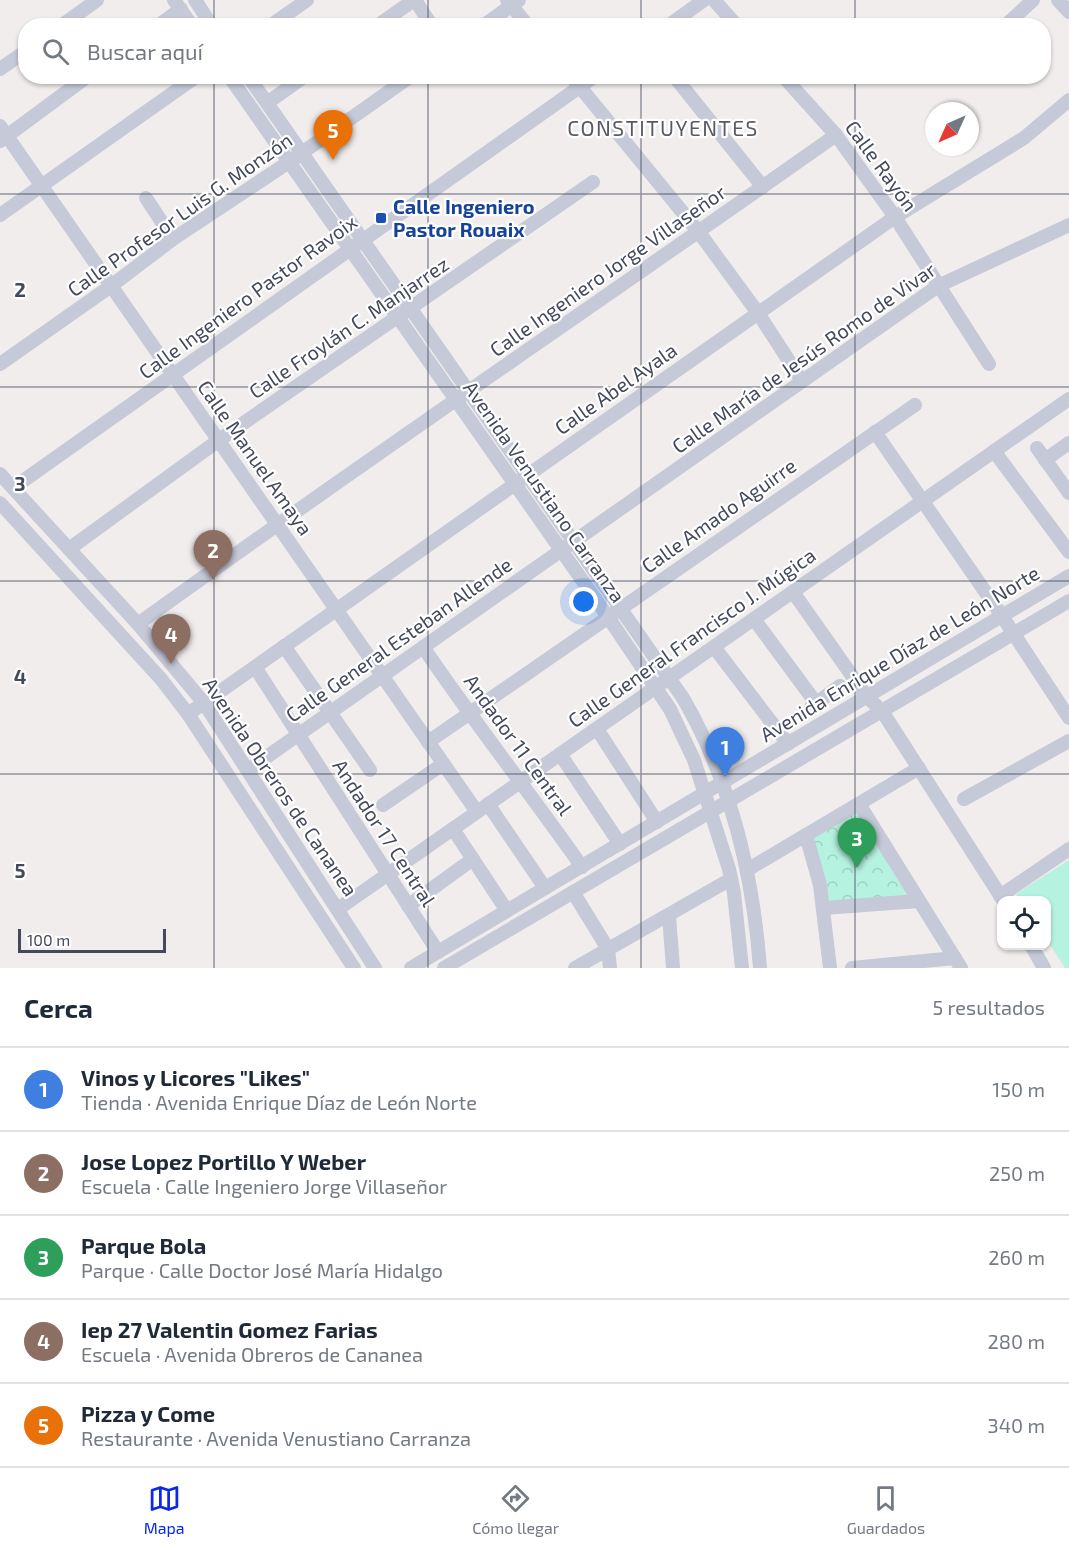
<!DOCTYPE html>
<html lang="es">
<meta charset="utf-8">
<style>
body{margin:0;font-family:"Exo 2",sans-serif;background:#f6f6f7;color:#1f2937}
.controls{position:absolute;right:18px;bottom:18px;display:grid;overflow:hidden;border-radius:12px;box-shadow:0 2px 4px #0004}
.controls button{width:54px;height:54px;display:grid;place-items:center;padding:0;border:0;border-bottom:2px solid #e0e1e3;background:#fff;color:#1f2937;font:30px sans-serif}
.compass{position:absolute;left:925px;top:102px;width:54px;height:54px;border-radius:50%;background:#fff;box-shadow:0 2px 4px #0004;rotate:225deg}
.scale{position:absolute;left:18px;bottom:15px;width:148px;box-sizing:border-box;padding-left:6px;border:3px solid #44495b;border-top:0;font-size:16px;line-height:21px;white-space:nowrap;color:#44495b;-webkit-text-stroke:4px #fff;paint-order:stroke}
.you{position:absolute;left:584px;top:602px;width:21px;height:21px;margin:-15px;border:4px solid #fff;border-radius:50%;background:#1a73e8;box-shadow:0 0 0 9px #1a73e833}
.badge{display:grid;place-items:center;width:39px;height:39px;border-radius:50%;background:#0b28eb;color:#fff;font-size:20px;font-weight:700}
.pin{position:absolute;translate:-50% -50px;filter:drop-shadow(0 2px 3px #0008)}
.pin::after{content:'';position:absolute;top:32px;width:21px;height:18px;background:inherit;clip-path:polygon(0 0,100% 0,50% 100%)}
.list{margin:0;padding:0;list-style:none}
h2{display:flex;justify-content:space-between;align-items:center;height:78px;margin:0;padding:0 24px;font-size:26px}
h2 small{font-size:20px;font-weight:400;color:#747a83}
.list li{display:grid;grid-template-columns:39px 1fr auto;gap:18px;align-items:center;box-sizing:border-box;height:84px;padding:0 24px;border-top:2px solid #e0e1e3}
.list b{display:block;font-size:22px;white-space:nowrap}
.list p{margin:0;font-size:20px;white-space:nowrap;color:#747a83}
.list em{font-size:20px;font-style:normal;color:#747a83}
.icon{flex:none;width:33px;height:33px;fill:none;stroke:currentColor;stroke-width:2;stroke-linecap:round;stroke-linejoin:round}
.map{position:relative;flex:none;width:1069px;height:968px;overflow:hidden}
.search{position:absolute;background:#fff;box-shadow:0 2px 4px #0004;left:18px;right:18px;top:18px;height:66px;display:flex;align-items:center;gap:15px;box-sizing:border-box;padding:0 21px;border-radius:24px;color:#747a83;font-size:22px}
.sheet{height:498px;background:#fff}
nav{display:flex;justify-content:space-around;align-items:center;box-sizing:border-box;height:84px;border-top:2px solid #e0e1e3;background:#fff;font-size:16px;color:#747a83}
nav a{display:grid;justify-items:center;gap:3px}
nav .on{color:#0b28eb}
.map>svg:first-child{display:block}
</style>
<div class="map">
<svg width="1069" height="968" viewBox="0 0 1069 968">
<defs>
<pattern id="park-crowns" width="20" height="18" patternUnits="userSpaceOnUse" patternTransform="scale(1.5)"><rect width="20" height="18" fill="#b6f2e0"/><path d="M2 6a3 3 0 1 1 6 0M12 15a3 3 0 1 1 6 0" fill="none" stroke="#9ed1c2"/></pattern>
</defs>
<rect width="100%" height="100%" fill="#f0edec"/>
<!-- park -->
<polygon fill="url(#park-crowns)" points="856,811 910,896 830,904 826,883 811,836"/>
<!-- pitch -->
<polygon fill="#b6f2e0" points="1069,860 1069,968 1065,968 1047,940 1046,900 1021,900 1016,894"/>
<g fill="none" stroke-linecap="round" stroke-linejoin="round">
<!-- minor -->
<g stroke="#c5c9d8" stroke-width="14">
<polyline points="174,0 192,26"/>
<polyline points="195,0 212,26"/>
<polyline points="415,0 432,26"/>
<polyline points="507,0 528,26"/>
<polyline points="714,0 737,26"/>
<polyline points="1058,0 1069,12"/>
<polyline points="61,26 97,0"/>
<polyline points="158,26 181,9"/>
<polyline points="270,26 307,0"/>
<polyline points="377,26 414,0"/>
<polyline points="483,26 519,0"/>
<polyline points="668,26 704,0"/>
<polyline points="1005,26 1033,0"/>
<polyline points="0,69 26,51"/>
<polyline points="229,76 608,617 670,709 694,760 729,869 734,893 742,968"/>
<path d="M248 76 683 698C731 781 753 874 760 968"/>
<polyline points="571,76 698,231 758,313 802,381"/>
<polyline points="674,76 763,187"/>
<polyline points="783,76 836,135 895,217 989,364"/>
<polyline points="267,103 305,76"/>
<polyline points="0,126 477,812"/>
<polyline points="0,141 88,76"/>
<polyline points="146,198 173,239"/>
<polyline points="0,215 197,76"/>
<polyline points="0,364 111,286 173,239 289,162 411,76"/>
<polyline points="875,432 1002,616 1069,718"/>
<polyline points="1037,448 1069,493"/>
<polyline points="994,451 1069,552"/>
<polyline points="1045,460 1069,443"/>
<polyline points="0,474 138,624 204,703 375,968"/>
<polyline points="13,488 595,76"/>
<polyline points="0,503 161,679 188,714 354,968"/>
<polyline points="69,549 219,440 593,182"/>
<polyline points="793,592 867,697 882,711 1003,900"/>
<polyline points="754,619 816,703"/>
<path d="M138 624C368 458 604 299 836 135"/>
<polyline points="284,646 370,770"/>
<path d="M423 647C474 722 530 793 582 867"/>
<polyline points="714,647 788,744"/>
<polyline points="255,667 438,952"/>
<polyline points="811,707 840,686"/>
<polyline points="188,714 895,217 1024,138 1069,100"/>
<polyline points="597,729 657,822"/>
<polyline points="428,742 915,405"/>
<polyline points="560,754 620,844"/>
<polyline points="248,770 938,286 1069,225"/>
<polyline points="964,799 1069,741"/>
<polyline points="488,804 545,888"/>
<polyline points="859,804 961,968"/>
<polyline points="383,805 443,764"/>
<polyline points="453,829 507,911"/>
<polyline points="806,835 820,885 830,968"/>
<polyline points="747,870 919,768"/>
<polyline points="573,892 608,949 610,968"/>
<polyline points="1000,896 1069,849"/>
<polyline points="408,906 473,859"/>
<polyline points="824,908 919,901"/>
<polyline points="338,909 1069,399"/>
<polyline points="669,916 673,968"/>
<polyline points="1031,945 1044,968"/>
<polyline points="411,968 1069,576"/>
<polyline points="444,968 1069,601"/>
<polyline points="575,968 731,879"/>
<polyline points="852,968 955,958"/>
</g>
</g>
<!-- grid -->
<path fill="none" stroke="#44495b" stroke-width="1.5" stroke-opacity="0.55" d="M214 0V26M428 0V26M641 0V26M855 0V26M214 76V968M428 76V968M641 76V968M855 76V968M0 194H1069M0 387H1069M0 581H1069M0 774H1069"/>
<!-- markers -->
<rect fill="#1a4fb4" stroke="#fff" stroke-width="2" x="375" y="212" width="12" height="12" rx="3"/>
<g text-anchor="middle" stroke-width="4.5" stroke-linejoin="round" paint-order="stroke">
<!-- street labels -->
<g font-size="20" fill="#44495b" stroke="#fff">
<text transform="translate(881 166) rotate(54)" y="7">Calle Rayón</text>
<text transform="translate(180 215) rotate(-35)" y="7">Calle Profesor Luis G. Monzón</text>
<text transform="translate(608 271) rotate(-35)" y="7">Calle Ingeniero Jorge Villaseñor</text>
<text transform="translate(248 297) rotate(-36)" y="7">Calle Ingeniero Pastor Ravoix</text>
<text transform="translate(349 328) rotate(-34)" y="7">Calle Froylán C. Manjarrez</text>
<text transform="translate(804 358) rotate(-35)" y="7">Calle María de Jesús Romo de Vivar</text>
<text transform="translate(616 389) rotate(-35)" y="7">Calle Abel Ayala</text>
<text transform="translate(255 458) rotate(55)" y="7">Calle Manuel Amaya</text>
<text transform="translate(544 492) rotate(55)" y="7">Avenida Venustiano Carranza</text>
<text transform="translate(719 516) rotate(-35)" y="7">Calle Amado Aguirre</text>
<text transform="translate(692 638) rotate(-35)" y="7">Calle General Francisco J. Múgica</text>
<text transform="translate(399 640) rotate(-35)" y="7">Calle General Esteban Allende</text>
<text transform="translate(900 654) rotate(-31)" y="7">Avenida Enrique Díaz de León Norte</text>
<text transform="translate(518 745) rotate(54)" y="7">Andador 11 Central</text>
<text transform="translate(280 787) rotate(56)" y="7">Avenida Obreros de Cananea</text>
<text transform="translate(384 833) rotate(57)" y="7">Andador 17 Central</text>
</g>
<!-- transit labels -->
<g font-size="20" font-weight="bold" fill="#164399" stroke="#fff" text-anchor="start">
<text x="393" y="214">Calle Ingeniero<tspan x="393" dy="23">Pastor Rouaix</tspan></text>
</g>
<!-- neighbourhood labels -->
<g font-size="21" letter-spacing="1.5" fill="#595a62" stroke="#fff">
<text x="663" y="136">CONSTITUYENTES</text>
</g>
</g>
<g font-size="20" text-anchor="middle" font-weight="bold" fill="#44495b" stroke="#fff" stroke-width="4.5" stroke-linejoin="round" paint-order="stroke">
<text x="20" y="297">2</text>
<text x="20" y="491">3</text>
<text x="20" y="684">4</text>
<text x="20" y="878">5</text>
</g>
</svg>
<div class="controls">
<button><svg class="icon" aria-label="locate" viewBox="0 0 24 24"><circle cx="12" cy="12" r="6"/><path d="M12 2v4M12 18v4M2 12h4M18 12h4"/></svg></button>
</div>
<svg class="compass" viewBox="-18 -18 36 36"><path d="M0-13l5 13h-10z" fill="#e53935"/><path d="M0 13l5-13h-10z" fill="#747a83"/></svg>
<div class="scale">100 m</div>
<div class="you"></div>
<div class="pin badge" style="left:725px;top:777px;background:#3f7fe0">1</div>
<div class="pin badge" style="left:213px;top:580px;background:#8d6e63">2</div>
<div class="pin badge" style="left:857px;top:868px;background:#2e9e5b">3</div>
<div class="pin badge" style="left:171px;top:664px;background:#8d6e63">4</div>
<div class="pin badge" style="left:333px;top:160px;background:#e8710a">5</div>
<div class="search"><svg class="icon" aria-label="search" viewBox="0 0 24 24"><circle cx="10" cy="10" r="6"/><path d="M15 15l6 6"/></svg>Buscar aquí</div>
</div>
<section class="sheet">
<h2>Cerca<small>5 resultados</small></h2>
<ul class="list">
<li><span class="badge" style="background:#3f7fe0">1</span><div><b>Vinos y Licores &quot;Likes&quot;</b><p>Tienda · Avenida Enrique Díaz de León Norte</p></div><em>150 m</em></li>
<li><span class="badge" style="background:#8d6e63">2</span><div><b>Jose Lopez Portillo Y Weber</b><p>Escuela · Calle Ingeniero Jorge Villaseñor</p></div><em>250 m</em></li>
<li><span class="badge" style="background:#2e9e5b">3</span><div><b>Parque Bola</b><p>Parque · Calle Doctor José María Hidalgo</p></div><em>260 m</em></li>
<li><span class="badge" style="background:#8d6e63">4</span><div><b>Iep 27 Valentin Gomez Farias</b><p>Escuela · Avenida Obreros de Cananea</p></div><em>280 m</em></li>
<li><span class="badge" style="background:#e8710a">5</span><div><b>Pizza y Come</b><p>Restaurante · Avenida Venustiano Carranza</p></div><em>340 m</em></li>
</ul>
</section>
<nav>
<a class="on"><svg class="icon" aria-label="map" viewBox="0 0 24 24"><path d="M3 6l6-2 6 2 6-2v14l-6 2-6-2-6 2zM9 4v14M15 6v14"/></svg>Mapa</a>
<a><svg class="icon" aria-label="directions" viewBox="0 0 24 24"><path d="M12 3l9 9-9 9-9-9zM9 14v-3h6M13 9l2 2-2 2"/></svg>Cómo llegar</a>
<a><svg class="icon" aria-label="saved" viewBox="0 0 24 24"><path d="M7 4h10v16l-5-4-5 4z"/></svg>Guardados</a>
</nav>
